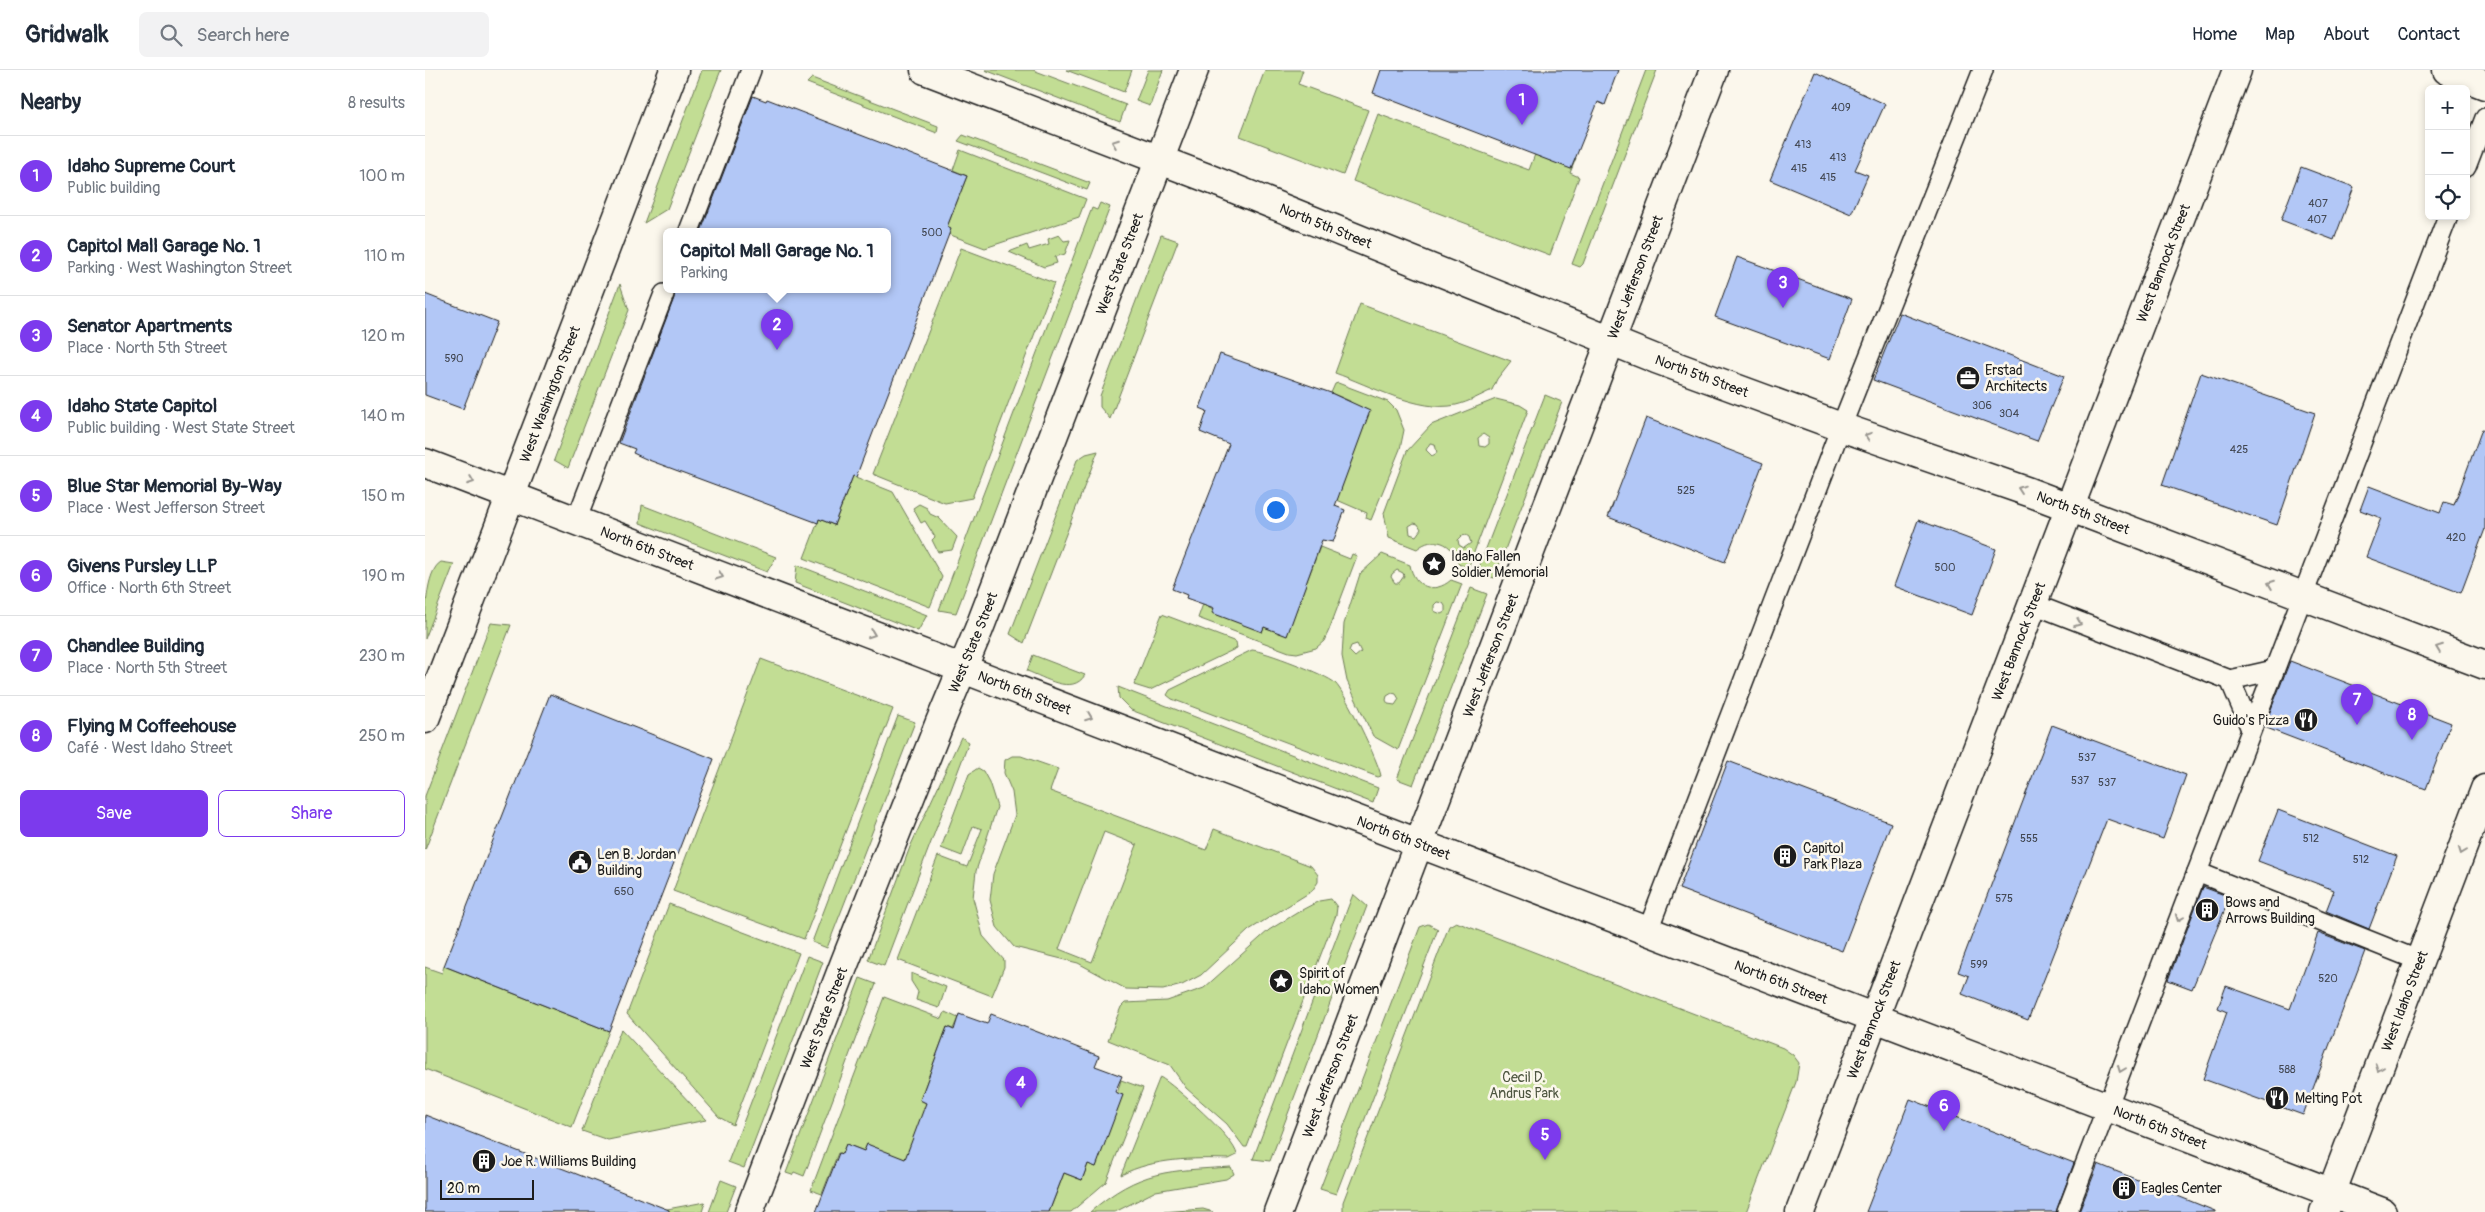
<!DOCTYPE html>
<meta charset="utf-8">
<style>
body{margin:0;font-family:Pangolin,sans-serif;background:#f2f2f3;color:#1f2937}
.controls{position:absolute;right:15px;top:15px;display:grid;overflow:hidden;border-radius:8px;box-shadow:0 2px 8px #0003}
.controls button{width:45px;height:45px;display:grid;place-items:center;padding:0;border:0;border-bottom:1px solid #e0e1e3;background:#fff;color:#1f2937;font:25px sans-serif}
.scale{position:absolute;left:15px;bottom:12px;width:94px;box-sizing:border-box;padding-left:5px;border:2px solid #1c1c1c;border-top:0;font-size:14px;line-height:18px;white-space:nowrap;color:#1c1c1c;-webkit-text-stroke:4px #fbf7ec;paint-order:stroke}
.you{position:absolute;left:850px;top:439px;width:18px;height:18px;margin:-12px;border:4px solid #fff;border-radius:50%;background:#1a73e8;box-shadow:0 0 0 8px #1a73e833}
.badge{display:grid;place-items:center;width:32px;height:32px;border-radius:50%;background:#7c3aed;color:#fff;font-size:16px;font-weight:700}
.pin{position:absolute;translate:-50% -41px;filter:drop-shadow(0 1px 2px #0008)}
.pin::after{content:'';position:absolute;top:26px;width:18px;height:15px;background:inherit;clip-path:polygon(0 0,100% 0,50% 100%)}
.popup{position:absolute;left:238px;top:158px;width:228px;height:65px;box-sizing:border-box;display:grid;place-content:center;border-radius:8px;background:#fff;filter:drop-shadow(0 1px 4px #0005);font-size:16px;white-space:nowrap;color:#747a83}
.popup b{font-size:19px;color:#1f2937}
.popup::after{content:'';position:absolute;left:50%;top:100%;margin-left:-10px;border:10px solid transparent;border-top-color:#fff}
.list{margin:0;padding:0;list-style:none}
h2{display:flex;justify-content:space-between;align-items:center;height:65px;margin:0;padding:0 20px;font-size:21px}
h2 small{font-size:16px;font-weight:400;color:#747a83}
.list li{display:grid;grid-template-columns:32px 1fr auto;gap:15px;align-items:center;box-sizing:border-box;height:80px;padding:0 20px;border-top:1px solid #e0e1e3}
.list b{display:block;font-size:19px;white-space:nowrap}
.list p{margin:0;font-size:16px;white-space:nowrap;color:#747a83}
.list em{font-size:16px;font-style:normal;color:#747a83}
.actions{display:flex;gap:10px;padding:15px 20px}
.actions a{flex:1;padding:11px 0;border:1px solid #7c3aed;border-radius:8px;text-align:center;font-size:18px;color:#7c3aed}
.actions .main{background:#7c3aed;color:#fff}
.icon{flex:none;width:28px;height:28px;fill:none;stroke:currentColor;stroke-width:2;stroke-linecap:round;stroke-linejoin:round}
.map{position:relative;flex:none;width:2060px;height:1142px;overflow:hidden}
header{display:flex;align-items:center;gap:30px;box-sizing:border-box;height:70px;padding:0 25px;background:#fff;border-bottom:1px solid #e0e1e3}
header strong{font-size:24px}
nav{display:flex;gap:28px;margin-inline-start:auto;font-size:18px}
.search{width:350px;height:45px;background:#f2f2f3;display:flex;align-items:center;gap:12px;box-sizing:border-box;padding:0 18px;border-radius:8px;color:#747a83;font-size:19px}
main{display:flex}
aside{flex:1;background:#fff}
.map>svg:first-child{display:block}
</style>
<header>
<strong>Gridwalk</strong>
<div class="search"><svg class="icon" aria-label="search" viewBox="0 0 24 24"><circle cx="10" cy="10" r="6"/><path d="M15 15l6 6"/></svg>Search here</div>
<nav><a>Home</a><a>Map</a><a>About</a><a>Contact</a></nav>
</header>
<main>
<aside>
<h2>Nearby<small>8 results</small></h2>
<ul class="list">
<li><span class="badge">1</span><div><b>Idaho Supreme Court</b><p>Public building</p></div><em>100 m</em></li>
<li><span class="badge">2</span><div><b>Capitol Mall Garage No. 1</b><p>Parking · West Washington Street</p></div><em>110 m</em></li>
<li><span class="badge">3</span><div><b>Senator Apartments</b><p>Place · North 5th Street</p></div><em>120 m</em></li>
<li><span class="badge">4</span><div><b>Idaho State Capitol</b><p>Public building · West State Street</p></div><em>140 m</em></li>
<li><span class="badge">5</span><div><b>Blue Star Memorial By-Way</b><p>Place · West Jefferson Street</p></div><em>150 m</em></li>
<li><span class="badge">6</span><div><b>Givens Pursley LLP</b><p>Office · North 6th Street</p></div><em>190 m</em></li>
<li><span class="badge">7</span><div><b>Chandlee Building</b><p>Place · North 5th Street</p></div><em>230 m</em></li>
<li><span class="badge">8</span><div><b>Flying M Coffeehouse</b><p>Café · West Idaho Street</p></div><em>250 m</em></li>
</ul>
<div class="actions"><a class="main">Save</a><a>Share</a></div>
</aside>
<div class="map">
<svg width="2060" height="1142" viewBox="0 0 2060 1142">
<rect width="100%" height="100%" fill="#fbf7ec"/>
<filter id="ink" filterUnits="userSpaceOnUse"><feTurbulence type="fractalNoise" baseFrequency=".02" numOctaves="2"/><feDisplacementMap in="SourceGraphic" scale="10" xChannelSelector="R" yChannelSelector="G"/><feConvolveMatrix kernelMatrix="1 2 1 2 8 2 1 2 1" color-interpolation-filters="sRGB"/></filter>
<g filter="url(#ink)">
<!-- green -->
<g fill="#c2dd94" stroke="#6f7c58" fill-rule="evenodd">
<polygon points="277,0 296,0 242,139 219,153"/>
<polygon points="560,0 608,0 701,35 695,52"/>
<polygon points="641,0 707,0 699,22"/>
<polygon points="723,0 738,0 725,36 711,31"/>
<polygon points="840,0 878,0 873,14 943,40 918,105 815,66"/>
<polygon points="1221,0 1232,0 1158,194 1155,197 1147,194"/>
<polygon points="387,8 513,56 512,63 382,13"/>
<polygon points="953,44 1104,100 1114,74 1151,88 1145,103 1154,107 1125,185 928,111"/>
<polygon points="538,65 665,113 662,120 533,71"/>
<polygon points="535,80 661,129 654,147 560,178 523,164 522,157 542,106 528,100"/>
<polygon points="675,133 685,137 531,543 514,540 667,138 672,140"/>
<polygon points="634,165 639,171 645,170 640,184 630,187 632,193 619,197 584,182 602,175 604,180 624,174 623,169"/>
<polygon points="736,165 753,171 685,349 675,337 675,326"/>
<polygon points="536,178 629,213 547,428 520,433 448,404"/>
<polygon points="195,214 204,240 143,398 129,390"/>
<path d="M935 234 1086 291 1072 309 1067 320C1056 325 1044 332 1031 335 995 343 944 315 910 303Z"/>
<polygon points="913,313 963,332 971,340 979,360 975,379 946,450 941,448 942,443 912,430 925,331 906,323 910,314"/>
<polygon points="1120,325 1137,332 1069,508 1052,502"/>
<path d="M1071 329 1095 335 1103 340 1043 498 1033 494C1029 472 1008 465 992 479L964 468 959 443 982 381 1006 355ZM1058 364 1064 368V374L1060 377 1054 376 1053 368ZM1005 373 1010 374 1012 383 1007 386 1001 380ZM989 453 993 454 996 459 991 466 985 464 984 456ZM1041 465 1044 467 1046 473 1039 478 1034 475 1033 470 1037 466Z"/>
<polygon points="673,381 599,573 585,564 652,390 661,384"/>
<polygon points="428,406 468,422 517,507 505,537 379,488 394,449 409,455"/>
<polygon points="494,434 502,438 505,444 514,448 532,467 527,480 513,482 507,470 510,467 500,451 496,453 488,438"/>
<polygon points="217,435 351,487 342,502 215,453"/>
<polygon points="895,477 925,489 927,484 932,486 904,560 899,571 891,578 872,583 864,582 773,548 778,534 837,562 839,557 861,565"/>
<path d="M957 484 985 495C989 517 1009 525 1026 510L1037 514 973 680 948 666 922 611 917 586 919 554 935 504ZM972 500 978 503 979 506 974 513H970L966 507 967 504ZM1012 532 1018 533 1020 536V542L1016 544 1009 541V535ZM932 574 936 582 930 587 924 581 926 576ZM967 623 971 624 974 629 970 635 963 634 961 630 962 626Z"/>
<path d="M16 492 29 494 0 569C0 549 0 501 16 492Z"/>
<polygon points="372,495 502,545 493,561 370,513"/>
<polygon points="1046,518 1062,524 988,715 972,709"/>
<polygon points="737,544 811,572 812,578 725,620 709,615"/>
<polygon points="66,553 86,555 0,780 0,726"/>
<path d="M827 580C839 581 902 605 910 613 920 622 954 693 956 706L953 707 747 629 742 625 745 620Z"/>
<path d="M608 585 660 605C647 626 619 607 602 601Z"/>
<polygon points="336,589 468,639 379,869 248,821"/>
<polygon points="693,617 953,718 948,733 706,640 694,628"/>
<polygon points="473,646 490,652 402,878 387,872"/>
<polygon points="536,667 544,672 459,896 443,890 485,777"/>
<path d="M587 686H596L633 699 625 721 781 780 789 759 886 796 893 805V812L887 821 824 860 776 905 757 915 738 920 701 919 653 893 589 877 572 857 565 830 568 804 590 745 587 722 579 703 580 690ZM679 762 712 775 667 892 634 879Z"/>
<polygon points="553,698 558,701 564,712 572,737 551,801 548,828 558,866 579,890 579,897 567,926 473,890 513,786 542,797 557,759 548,756 537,786 516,778 544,704"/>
<polygon points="928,824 942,836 845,1091 828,1089"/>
<polygon points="906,829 912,837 911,845 822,1077 819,1077 802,1054 761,1018 745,995 683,970 696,937 700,933 742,931 779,918 844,860 875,841 894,831"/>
<polygon points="244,834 374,883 308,1055 294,1047 202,944"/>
<polygon points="1031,852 1358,978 1368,985 1374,993 1371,1012 1321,1142 918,1142 918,1132 1024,856"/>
<polygon points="1003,854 1013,859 911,1124 895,1119 995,857"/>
<polygon points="382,886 398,892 319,1098 303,1092"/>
<polygon points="19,896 184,961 147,1057 0,999 0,897 17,903"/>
<polygon points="486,903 521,917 514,938 491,930 493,922 486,911"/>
<polygon points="435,908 451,914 379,1106 369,1102 367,1105 361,1103"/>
<polygon points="459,927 517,949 520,942 533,948 528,959 522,957 495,1030 501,1033 496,1103 442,1074 439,1081 421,1074 417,1084 413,1083 397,1124 386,1120"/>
<polygon points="196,959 281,1050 183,1070 157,1061"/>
<path d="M735 1007C750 1016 810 1068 812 1085L804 1089C768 1088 729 1088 696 1105Z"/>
<polygon points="696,1010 718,1018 681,1112 646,1142 624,1142 639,1103 657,1110 663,1094 671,1097"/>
<path d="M806 1097 809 1104 801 1109 731 1121 690 1142H665C715 1099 744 1101 806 1097Z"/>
<polygon points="296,1110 311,1116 301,1142 284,1142"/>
<polygon points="280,1132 277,1142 237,1142 237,1140"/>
<polygon points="778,1139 788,1142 737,1142"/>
</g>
<!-- building -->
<g fill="#b2c7f6" stroke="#1c1c1c">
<polygon points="956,0 1193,0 1180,35 1173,32 1146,99 948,23"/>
<polygon points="1390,2 1460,34 1430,100 1443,105 1426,144 1345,110"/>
<polygon points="328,26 341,31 342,29 542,106 522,157 526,159 431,407 428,406 409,455 394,449 393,453 221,389 208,383 210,379 194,373 249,228 249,219 462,219 462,161 276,161"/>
<polygon points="1876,97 1929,117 1909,170 1856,150"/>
<polygon points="1312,187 1427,229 1405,289 1290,247"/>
<polygon points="0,224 72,252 38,339 0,325"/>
<polygon points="1475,243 1639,306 1612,371 1448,310"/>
<polygon points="795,284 906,323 945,341 910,436 920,440 908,472 897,470 862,566 839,557 837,562 787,543 789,538 761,528 762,525 747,519 804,374 775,362 782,341 775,338"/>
<polygon points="1776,303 1890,343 1852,455 1737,415"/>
<polygon points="1221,348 1338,393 1300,492 1183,447"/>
<polygon points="2057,359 2060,360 2060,459 2036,523 1941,487 1956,448 1935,440 1944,416 2015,443 2019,432 2029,435"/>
<polygon points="1493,450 1571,479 1547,545 1469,516"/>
<polygon points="1865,591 2026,653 2001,719 1839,657"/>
<polygon points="125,624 289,689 184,961 19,896"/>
<polygon points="1627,655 1761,705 1738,769 1682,749 1603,950 1537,924 1544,906 1533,902"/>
<polygon points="1303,691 1466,753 1417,881 1254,819"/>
<polygon points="1853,740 1972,786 1944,859 1901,841 1909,820 1833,791"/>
<polygon points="1778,817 1805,827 1767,919 1743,910"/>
<polygon points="1893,863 1940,881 1878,1045 1778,1009 1802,942 1793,938 1801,916 1865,939"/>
<polygon points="534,944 562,954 566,944 623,966 674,986 670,996 697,1006 690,1022 698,1025 671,1097 663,1094 657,1110 639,1103 624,1142 391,1142 414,1083 417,1084 421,1074 439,1081 442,1074 480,1089 501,1033 495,1030 522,957 529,960"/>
<polygon points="1485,1029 1649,1093 1631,1142 1441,1142"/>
<polygon points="0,1045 244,1140 244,1142 0,1142"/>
<polygon points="1673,1094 1790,1141 1790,1142 1654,1142"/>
</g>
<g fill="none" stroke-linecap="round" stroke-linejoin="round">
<!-- lane casing -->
<g stroke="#1c1c1c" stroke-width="22">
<g id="lane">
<polyline points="2041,97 2060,48"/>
<polyline points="264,161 326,0"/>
<polyline points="151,451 239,224"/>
<polyline points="1608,534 1805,610 1826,659"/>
<polyline points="1805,610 1849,600"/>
<polyline points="1772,802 1995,891"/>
<polyline points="1223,860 1416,357 1558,0"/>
<polyline points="1642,1142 2023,146"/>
</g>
</g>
<!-- secondary casing -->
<g stroke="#1c1c1c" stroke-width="31">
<g id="secondary">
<path id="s1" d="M500 0 785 109 1231 289 1416 357 1604 422 2060 595"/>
<polyline points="2022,0 2060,15"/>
<path id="s2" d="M0 393 1957 1142"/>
<path id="s3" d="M0 649 249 0"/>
<path id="s4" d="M324 1142 420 892 515 652 554 559 769 0"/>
<path id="s5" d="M853 1142 1289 0"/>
<path id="s6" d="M1375 1142 1812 0"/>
<path id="s7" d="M1899 1142 2060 719"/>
</g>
</g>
<!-- lane -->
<use href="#lane" stroke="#fbf7ec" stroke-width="19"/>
<!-- secondary -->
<use href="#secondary" stroke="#fbf7ec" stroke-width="28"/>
</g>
<!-- one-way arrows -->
<defs><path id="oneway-chevron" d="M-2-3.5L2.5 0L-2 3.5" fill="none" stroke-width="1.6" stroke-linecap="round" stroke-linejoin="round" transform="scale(1.25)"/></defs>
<g stroke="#97948e">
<use href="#oneway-chevron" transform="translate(690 73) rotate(-159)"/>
<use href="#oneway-chevron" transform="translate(1443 366) rotate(-161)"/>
<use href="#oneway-chevron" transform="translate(46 411) rotate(21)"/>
<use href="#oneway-chevron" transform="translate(1596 419) rotate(-161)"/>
<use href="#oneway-chevron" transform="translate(295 506) rotate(21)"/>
<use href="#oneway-chevron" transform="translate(1846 514) rotate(-159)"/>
<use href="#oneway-chevron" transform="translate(1653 553) rotate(22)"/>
<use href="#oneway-chevron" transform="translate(447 564) rotate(21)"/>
<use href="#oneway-chevron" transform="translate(2014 578) rotate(-159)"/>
<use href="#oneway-chevron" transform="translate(664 647) rotate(21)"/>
<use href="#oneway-chevron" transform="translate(2037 781) rotate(111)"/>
<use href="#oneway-chevron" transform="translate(1754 848) rotate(111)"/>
<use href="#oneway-chevron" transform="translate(1954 998) rotate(111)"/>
<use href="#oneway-chevron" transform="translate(1696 999) rotate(111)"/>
</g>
</g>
<!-- icons -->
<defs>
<g id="office-disc" transform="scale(1.25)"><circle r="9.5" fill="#1c1c1c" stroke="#fbf7ec"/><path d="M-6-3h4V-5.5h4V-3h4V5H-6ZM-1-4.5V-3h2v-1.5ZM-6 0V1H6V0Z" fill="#fff"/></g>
<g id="sight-disc" transform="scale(1.25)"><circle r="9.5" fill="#1c1c1c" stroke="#fbf7ec"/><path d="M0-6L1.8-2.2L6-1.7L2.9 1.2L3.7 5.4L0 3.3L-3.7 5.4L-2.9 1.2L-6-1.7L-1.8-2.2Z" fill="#fff"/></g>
<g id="restaurant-disc" transform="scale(1.25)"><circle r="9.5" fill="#1c1c1c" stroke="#fbf7ec"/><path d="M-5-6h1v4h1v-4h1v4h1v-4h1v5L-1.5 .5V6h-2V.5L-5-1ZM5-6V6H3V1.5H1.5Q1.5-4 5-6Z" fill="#fff"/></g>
<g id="building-disc" transform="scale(1.25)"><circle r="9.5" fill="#1c1c1c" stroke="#fbf7ec"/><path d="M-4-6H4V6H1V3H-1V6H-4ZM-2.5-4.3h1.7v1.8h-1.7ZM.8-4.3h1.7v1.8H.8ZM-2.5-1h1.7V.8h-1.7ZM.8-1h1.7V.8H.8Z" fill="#fff"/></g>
<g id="civic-disc" transform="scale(1.25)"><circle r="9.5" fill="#1c1c1c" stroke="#fbf7ec"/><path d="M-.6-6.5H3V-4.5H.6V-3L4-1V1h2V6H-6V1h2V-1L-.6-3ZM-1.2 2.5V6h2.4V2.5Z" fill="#fff"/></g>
</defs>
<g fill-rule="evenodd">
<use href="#office-disc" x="1543" y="308"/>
<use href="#sight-disc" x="1009" y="494"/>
<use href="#restaurant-disc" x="1881" y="650"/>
<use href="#building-disc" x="1360" y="786"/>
<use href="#civic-disc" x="155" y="792"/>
<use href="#building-disc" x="1782" y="840"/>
<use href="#sight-disc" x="856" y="911"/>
<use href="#restaurant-disc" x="1852" y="1028"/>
<use href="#building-disc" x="59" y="1091"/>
<use href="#building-disc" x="1699" y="1118"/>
</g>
<g text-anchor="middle" stroke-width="5" stroke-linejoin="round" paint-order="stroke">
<!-- number labels -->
<g font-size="11" fill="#424752">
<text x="1416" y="41">409</text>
<text x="1378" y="78">413</text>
<text x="1413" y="91">413</text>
<text x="1374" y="102">415</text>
<text x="1403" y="111">415</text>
<text x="1893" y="137">407</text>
<text x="1892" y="153">407</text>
<text x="507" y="166">500</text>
<text x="29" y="292">590</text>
<text x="1557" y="339">306</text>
<text x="1584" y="347">304</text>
<text x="1814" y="383">425</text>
<text x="1261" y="424">525</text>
<text x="2031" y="471">420</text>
<text x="1520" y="501">500</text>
<text x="1662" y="691">537</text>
<text x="1655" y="714">537</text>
<text x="1682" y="716">537</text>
<text x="1604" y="772">555</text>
<text x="1886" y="772">512</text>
<text x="1936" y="793">512</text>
<text x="199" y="825">650</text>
<text x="1579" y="832">575</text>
<text x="1554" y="898">599</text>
<text x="1903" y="912">520</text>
<text x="1862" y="1003">588</text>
</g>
<!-- street labels -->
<g font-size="14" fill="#1c1c1c" stroke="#fbf7ec">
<text dy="5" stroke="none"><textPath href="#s1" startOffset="430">North 5th Street</textPath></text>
<text dy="5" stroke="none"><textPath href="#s6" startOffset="1016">West Bannock Street</textPath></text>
<text dy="5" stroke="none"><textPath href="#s4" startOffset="1018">West State Street</textPath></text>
<text dy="5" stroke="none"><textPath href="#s5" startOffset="1001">West Jefferson Street</textPath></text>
<text dy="5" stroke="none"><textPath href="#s1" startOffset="835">North 5th Street</textPath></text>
<text dy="5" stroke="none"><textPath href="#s3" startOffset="348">West Washington Street</textPath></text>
<text dy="5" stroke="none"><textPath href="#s1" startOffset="1240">North 5th Street</textPath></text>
<text dy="5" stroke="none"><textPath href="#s2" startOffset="238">North 6th Street</textPath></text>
<text dy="5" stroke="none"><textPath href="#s6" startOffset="611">West Bannock Street</textPath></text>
<text dy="5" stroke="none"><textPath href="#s4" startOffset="612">West State Street</textPath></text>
<text dy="5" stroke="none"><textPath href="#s5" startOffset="596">West Jefferson Street</textPath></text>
<text dy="5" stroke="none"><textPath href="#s2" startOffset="642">North 6th Street</textPath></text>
<text dy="5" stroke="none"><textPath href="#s2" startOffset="1048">North 6th Street</textPath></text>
<text dy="5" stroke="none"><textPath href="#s2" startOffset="1452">North 6th Street</textPath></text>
<text dy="5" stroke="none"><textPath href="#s7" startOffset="226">West Idaho Street</textPath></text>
<text dy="5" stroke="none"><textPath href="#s4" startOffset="208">West State Street</textPath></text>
<text dy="5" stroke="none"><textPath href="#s6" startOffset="206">West Bannock Street</textPath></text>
<text dy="5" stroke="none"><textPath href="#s5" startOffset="146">West Jefferson Street</textPath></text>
<text dy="5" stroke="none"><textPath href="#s2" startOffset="1858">North 6th Street</textPath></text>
</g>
<!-- poi labels -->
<g font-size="14" fill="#1c1c1c" stroke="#fbf7ec" text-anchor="start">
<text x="1560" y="305">Erstad<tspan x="1560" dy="16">Architects</tspan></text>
<text x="1026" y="491">Idaho Fallen<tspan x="1026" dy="16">Soldier Memorial</tspan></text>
<text x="1864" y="655" text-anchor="end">Guido's Pizza</text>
<text x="1378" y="783">Capitol<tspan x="1378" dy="16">Park Plaza</tspan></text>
<text x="172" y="789">Len B. Jordan<tspan x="172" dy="16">Building</tspan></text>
<text x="1800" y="837">Bows and<tspan x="1800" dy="16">Arrows Building</tspan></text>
<text x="874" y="908">Spirit of<tspan x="874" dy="16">Idaho Women</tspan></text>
<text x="1870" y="1033">Melting Pot</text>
<text x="76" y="1096">Joe R. Williams Building</text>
<text x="1716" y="1123">Eagles Center</text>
</g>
<!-- park labels -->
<g font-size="14" fill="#4e5640" stroke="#fbf7ec">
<text x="1099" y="1012">Cecil D.<tspan x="1099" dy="16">Andrus Park</tspan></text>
</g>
</g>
</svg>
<div class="controls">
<button>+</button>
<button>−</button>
<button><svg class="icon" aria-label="locate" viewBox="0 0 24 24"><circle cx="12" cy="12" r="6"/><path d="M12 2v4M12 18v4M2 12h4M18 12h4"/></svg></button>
</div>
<div class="scale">20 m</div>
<div class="you"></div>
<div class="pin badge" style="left:1097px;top:55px">1</div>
<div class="pin badge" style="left:352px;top:280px">2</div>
<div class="popup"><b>Capitol Mall Garage No. 1</b>Parking</div>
<div class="pin badge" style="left:1358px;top:238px">3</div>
<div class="pin badge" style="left:596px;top:1038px">4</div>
<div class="pin badge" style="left:1120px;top:1090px">5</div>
<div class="pin badge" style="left:1519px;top:1061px">6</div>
<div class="pin badge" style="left:1932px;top:655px">7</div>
<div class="pin badge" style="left:1987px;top:670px">8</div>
</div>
</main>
